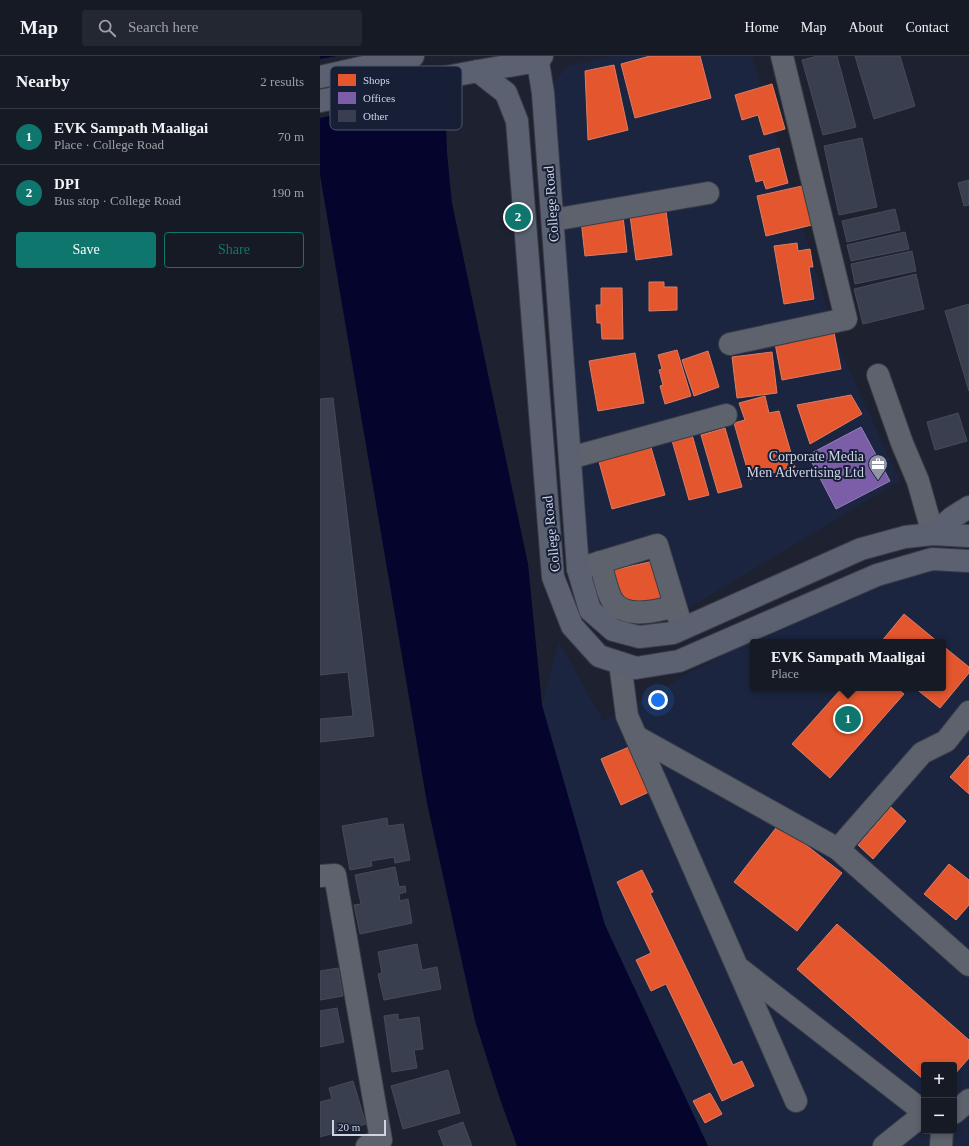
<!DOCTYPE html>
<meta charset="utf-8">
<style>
body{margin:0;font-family:Georgia,serif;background:#232731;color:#f1f3f6}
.controls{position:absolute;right:12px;bottom:12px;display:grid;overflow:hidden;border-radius:4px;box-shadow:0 2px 6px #0003}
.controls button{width:36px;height:36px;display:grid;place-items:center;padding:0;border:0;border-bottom:1px solid #353841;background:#161a24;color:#f1f3f6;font:20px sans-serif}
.scale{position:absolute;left:12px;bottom:10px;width:54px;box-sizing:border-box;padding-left:4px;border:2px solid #cdd4e4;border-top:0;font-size:11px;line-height:14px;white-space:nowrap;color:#cdd4e4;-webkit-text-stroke:3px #171f37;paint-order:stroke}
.you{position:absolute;left:338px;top:644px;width:14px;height:14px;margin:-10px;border:3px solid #fff;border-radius:50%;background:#1a73e8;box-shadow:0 0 0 6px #1a73e833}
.badge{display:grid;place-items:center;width:26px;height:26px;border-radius:50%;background:#0f766e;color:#fff;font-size:13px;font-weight:700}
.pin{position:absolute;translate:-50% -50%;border:2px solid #fff;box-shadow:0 1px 4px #0006}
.popup{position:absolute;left:430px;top:583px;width:196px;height:52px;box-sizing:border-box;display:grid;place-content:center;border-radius:4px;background:#161a24;filter:drop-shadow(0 1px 3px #0005);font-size:13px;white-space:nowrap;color:#9ea1a6}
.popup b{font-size:15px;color:#f1f3f6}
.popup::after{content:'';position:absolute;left:50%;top:100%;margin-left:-8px;border:8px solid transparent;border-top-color:#161a24}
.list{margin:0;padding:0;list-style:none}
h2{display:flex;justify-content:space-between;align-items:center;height:52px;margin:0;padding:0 16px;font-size:17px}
h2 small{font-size:13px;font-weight:400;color:#9ea1a6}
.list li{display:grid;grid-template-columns:26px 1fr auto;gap:12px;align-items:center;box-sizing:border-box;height:56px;padding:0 16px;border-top:1px solid #353841}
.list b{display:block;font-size:15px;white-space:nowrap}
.list p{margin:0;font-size:13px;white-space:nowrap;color:#9ea1a6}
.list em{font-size:13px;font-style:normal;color:#9ea1a6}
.actions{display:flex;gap:8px;padding:12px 16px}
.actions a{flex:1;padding:9px 0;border:1px solid #0f766e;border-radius:4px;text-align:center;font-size:14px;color:#0f766e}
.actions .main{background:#0f766e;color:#fff}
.icon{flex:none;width:22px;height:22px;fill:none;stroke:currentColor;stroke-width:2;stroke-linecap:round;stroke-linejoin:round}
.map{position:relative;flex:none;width:649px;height:1090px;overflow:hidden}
header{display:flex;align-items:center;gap:24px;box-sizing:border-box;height:56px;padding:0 20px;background:#161a24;border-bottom:1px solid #353841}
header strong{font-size:19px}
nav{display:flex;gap:22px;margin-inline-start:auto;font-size:14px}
.search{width:280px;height:36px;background:#232731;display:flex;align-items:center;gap:10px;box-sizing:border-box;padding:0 14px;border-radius:4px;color:#9ea1a6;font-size:15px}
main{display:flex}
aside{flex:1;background:#161a24}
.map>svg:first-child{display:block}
</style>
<header>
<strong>Map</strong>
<div class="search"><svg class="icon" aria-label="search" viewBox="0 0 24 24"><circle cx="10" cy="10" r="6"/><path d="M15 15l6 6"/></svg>Search here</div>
<nav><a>Home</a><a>Map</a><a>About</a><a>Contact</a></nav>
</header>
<main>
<aside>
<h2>Nearby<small>2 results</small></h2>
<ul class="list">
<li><span class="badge">1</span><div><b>EVK Sampath Maaligai</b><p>Place · College Road</p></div><em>70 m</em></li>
<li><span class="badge">2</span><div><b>DPI</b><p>Bus stop · College Road</p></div><em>190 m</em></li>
</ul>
<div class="actions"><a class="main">Save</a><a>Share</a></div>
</aside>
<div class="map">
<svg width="649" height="1090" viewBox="0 0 649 1090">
<rect width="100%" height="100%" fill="#1e2230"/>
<!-- built -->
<g fill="#1b2540" fill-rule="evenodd">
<polygon points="290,0 432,0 517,287 580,425 367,553 281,546 268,525 234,27 247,10"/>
<path d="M649 511V1090H388L285 869 222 649 239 585 283 665 549 517ZM433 586H623V632H433ZM604 1009H634V1075H604Z"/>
</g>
<!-- water -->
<polygon fill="#05042c" points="0,0 131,0 138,41 128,60 126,69 127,97 132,147 208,508 222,649 285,869 388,1090 197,1090 180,1043 155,965 107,747 0,119"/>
<!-- pier -->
<polygon fill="#1e2230" points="17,0 131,0 138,34 0,62 0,3"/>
<!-- shops -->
<g fill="#e4572e" stroke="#dd7c65">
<polygon points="330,0 380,0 391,42 315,62 301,8"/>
<polygon points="294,9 308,74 268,84 265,15"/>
<polygon points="452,28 465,73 444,79 438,59 422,64 415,39"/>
<polygon points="459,92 468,127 446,133 443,124 436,126 429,100"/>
<polygon points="482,130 492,169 446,180 437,140"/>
<polygon points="346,155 352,199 316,204 310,160"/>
<polygon points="303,160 307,196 265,200 261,164"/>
<polygon points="477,187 478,195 490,193 493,211 489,211 494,243 464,248 454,190"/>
<polygon points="329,226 344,226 344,231 357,231 357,254 329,255"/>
<polygon points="281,232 302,232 303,283 282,283 281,267 277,267 276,249 281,249"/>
<polygon points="513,271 521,313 462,324 454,282"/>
<polygon points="357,294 371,340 345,348 340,330 343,329 339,314 342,313 338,299"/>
<polygon points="388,295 399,331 374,340 362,304"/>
<polygon points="452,296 457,337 417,342 412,301"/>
<polygon points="315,297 324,347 278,355 269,305"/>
<polygon points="531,339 542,358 490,388 477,349"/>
<polygon points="445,340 449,357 459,355 475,411 430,423 414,367 425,364 419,347"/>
<polygon points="405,372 422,431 398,437 381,379"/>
<polygon points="371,375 389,439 369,444 351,381"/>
<polygon points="330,388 345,439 292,453 278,402"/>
<polygon points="334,505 346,548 310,553 293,536 289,515"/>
<polygon points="584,558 618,586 561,586"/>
<polygon points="623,590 649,611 649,617 620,652 595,632 623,632"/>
<polygon points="522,632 576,632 584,638 510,722 472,688"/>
<polygon points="309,691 329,736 301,749 281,703"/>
<polygon points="649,699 649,738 630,721"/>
<polygon points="571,751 586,765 553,803 538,789"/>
<polygon points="459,768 522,817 477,875 414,826"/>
<polygon points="629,808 649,824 649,849 636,864 604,838"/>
<polygon points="322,814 333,836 330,837 413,1009 422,1005 434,1030 402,1045 346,928 331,935 316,904 331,897 297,826"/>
<polygon points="517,868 649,984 649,1002 634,1019 634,1009 604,1009 604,1024 477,913"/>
<polygon points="390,1037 402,1058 385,1067 373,1045"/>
</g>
<!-- offices -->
<polygon fill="#7b5ea7" stroke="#9481b9" points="541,371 570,425 516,453 488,399"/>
<!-- building -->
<g fill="#3a3f50" stroke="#474b56">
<polygon points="498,0 517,0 536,71 503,79 482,4"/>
<polygon points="535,0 580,0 595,50 554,63"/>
<polygon points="542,82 557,151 519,159 504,90"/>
<polygon points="649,124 649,149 644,150 638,127"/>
<polygon points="575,153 580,174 527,186 522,165"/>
<polygon points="585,176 589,193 531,205 527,189"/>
<polygon points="592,195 596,215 535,228 531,208"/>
<polygon points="596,218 604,253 543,268 534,233"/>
<polygon points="649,248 649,335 625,255"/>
<polygon points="13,342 54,680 0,686 0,663 33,660 28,616 0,619 0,343"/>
<polygon points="638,357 647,385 615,394 607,366"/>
<polygon points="67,762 68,770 83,768 90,804 75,807 74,801 51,805 52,810 30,814 22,770"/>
<polygon points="75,811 79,831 85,830 86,836 79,838 80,845 88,843 92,867 40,878 34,849 41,848 35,819"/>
<polygon points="97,888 102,914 117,911 121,933 64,944 58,918 62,917 58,896"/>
<polygon points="18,912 23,940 0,944 0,915"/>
<polygon points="17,952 24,986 0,991 0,955"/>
<polygon points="78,958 78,964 99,961 103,993 94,994 97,1012 72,1016 64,960"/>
<polygon points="128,1014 140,1057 83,1073 71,1030"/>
<polygon points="33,1025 46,1068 0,1081 0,1046 12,1043 9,1032"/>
<polygon points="143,1066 152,1090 124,1090 118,1075"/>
</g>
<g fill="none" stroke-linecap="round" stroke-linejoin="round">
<!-- minor casing -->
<g stroke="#393d48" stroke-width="24">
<g id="minor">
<polyline points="233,164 388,137"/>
<polyline points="410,288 526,263 462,0"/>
<polyline points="558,319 582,387 598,425 613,478"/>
<polyline points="250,402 406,359"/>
<path d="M280 506C283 516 287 536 292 544 304 564 338 555 355 550"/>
<polyline points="258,513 337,489 362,572"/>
<polyline points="300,607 307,660 476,1045"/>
<polyline points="317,681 518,793 649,909"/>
<polyline points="518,793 602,697 626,685 649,656"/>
<polyline points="0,820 15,819 61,1084 47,1090"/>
<polyline points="420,913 604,1056"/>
<polyline points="634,1057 649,1044"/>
<polyline points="564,1090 604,1058"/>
<polyline points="621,1090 622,1075"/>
</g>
</g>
<!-- major casing -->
<g stroke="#393d48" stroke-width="24">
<g id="major">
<polyline points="217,0 223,37 258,513 270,554 293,574 319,581 353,577 541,493 585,481 613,478 649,480"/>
<polyline points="158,15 218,5 222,0"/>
<polyline points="0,21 93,0"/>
<polyline points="0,45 158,15 186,37 197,65 233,521 252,570 279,600 316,612 359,605 557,519 612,503 649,505"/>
<polyline points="613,478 633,461 649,451"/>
</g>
</g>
<!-- minor -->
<use href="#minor" stroke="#5e626c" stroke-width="22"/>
<!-- major -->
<use href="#major" stroke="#5b6171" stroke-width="22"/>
</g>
<!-- icons -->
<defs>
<g id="office-pin" transform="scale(1)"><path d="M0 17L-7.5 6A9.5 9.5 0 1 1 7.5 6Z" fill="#9096a5" stroke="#171f37"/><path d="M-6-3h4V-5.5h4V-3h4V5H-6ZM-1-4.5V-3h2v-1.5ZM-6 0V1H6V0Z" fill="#fff"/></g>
</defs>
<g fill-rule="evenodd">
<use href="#office-pin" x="558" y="408"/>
</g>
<g text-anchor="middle" stroke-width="4" stroke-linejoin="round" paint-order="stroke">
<!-- street labels -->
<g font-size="14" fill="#cdd4e4" stroke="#171f37">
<text transform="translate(231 148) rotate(-94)" y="5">College Road</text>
<text transform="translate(231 478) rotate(-96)" y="5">College Road</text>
</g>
<!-- poi labels -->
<g font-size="14" fill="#cdd4e4" stroke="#171f37" text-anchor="end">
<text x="544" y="405">Corporate Media<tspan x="544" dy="16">Men Advertising Ltd</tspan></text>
</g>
</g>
<!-- legend -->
<rect x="10" y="10" width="132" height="64" rx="6" fill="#171f37" stroke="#4e556b" stroke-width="1"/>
<rect x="18" y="18" width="18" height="12" fill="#e4572e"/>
<rect x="18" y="36" width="18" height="12" fill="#7b5ea7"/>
<rect x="18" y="54" width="18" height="12" fill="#3a3f50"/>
<g font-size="11" fill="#cdd4e4">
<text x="43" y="28">Shops</text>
<text x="43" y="46">Offices</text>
<text x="43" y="64">Other</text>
</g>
</svg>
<div class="controls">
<button>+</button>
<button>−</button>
</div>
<div class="scale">20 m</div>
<div class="you"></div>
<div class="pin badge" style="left:528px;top:663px">1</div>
<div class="popup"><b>EVK Sampath Maaligai</b>Place</div>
<div class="pin badge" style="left:198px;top:161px">2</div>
</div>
</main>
